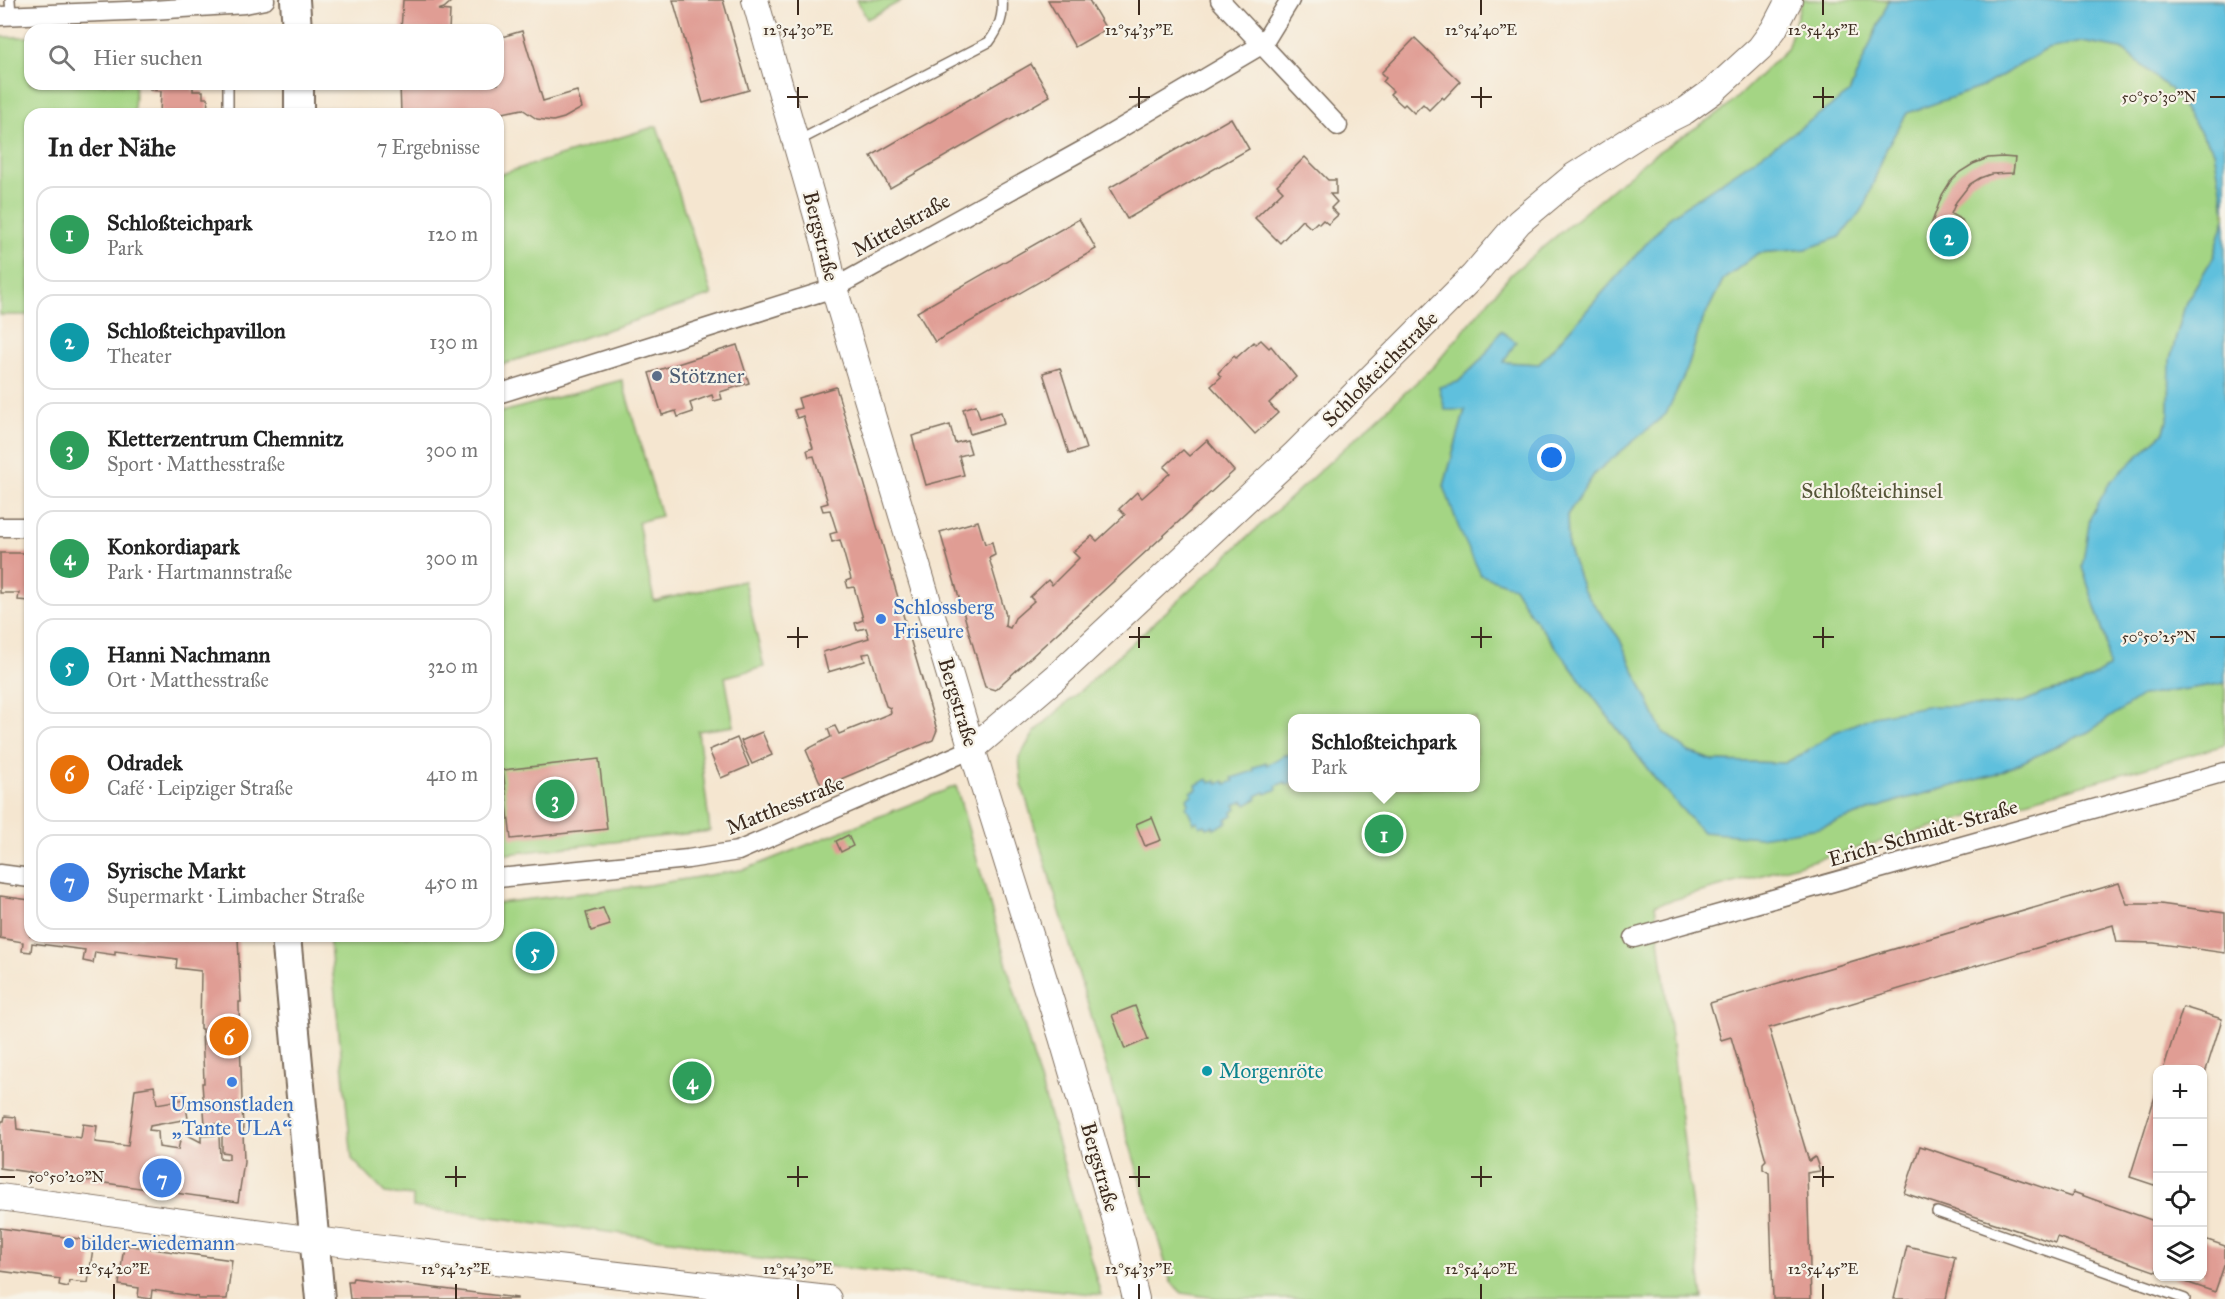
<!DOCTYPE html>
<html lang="de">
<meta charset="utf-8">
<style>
body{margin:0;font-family:"IM FELL Great Primer",serif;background:#f6f6f6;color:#222}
.controls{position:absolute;right:18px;bottom:18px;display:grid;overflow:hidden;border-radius:12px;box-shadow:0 2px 4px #0004}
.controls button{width:54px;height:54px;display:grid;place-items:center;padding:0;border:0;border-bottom:2px solid #e0e0e0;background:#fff;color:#222;font:30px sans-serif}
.you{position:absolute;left:1552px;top:458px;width:21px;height:21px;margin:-15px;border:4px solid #fff;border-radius:50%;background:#1a73e8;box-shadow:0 0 0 9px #1a73e833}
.badge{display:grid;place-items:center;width:39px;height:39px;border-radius:50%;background:#0b8043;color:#fff;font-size:20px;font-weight:700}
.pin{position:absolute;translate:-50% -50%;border:3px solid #fff;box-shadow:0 2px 6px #0006}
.popup{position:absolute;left:1288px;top:714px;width:192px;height:78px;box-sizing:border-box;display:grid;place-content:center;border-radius:12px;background:#fff;filter:drop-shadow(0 2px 4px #0005);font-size:20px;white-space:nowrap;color:#767676}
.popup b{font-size:22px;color:#222}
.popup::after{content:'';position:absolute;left:50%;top:100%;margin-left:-12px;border:12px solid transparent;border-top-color:#fff}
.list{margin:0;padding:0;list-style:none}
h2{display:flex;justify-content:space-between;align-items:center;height:78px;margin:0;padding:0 24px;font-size:26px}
h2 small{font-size:20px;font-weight:400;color:#767676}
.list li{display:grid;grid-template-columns:39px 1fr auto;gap:18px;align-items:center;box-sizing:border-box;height:96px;margin:0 12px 12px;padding:0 12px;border:2px solid #e0e0e0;border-radius:18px}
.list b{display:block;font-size:22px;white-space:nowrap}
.list p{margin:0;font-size:20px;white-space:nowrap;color:#767676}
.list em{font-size:20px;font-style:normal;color:#767676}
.icon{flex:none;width:33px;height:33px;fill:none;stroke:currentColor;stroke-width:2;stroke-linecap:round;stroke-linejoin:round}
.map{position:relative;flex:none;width:2225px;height:1299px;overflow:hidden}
.search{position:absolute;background:#fff;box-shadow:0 2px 4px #0004;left:24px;top:24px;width:480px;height:66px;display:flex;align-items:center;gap:15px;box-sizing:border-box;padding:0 21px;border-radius:18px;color:#767676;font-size:22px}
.panel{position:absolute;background:#fff;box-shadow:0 2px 4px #0004;left:24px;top:108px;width:480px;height:834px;border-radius:18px}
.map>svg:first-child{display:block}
</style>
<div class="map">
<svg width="2225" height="1299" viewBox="0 0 2225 1299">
<rect width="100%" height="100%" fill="#f7f3e8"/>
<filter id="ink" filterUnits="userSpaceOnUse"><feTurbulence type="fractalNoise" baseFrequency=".0167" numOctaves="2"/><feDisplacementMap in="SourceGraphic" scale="12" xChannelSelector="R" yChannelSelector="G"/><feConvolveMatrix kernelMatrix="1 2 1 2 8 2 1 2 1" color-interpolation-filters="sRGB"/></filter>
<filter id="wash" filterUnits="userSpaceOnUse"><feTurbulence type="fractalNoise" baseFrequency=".008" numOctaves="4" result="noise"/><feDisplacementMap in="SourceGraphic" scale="24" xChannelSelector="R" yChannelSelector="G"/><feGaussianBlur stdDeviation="1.35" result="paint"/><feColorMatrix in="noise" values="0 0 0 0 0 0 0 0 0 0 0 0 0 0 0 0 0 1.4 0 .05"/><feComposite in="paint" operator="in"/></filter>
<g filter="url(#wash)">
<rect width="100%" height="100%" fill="#f5e6d0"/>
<!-- green -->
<g fill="#a4d584" stroke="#708051" stroke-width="1.5" fill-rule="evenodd">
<polygon points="857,0 903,0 867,19"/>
<path d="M1802 0H1889L1849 93 1782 141 1671 216 1539 364 1503 362 1501 331 1482 359 1458 382 1439 388 1465 410 1444 486 1481 575 1514 587 1530 613 1656 780 1703 832 1819 828 1897 801 1994 775 2088 732 2141 696 2225 683V745L1655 905 1703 1299H1222L1182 1293 1171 1282 1022 785 1019 757 1035 732 1434 366 1511 274 1653 155 1725 109 1787 49ZM1292 718H1476V788H1292Z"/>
<polygon points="0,37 30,37 30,84 135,84 134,114 30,114 30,315 0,315"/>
<polygon points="2082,42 2122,49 2170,89 2214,151 2225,210 2225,218 2214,256 2186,302 2170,359 2169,413 2164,432 2148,447 2082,567 2106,640 2109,668 2079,685 2044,693 2023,702 1987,706 1806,752 1785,763 1714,761 1689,752 1662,731 1619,638 1583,590 1568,546 1567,515 1595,473 1666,413 1687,369 1701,324 1723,280 1758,253 1806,249 1864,207 1887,147 1907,113 1982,87 2047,49"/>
<polygon points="657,126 712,295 498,366 498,175"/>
<polygon points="622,380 661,516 638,522 654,601 744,581 764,667 725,677 734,726 698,731 710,831 498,855 498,413"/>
<polygon points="956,786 1101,1295 750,1258 686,1242 413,1207 413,1196 385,1193 352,1159 329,936 498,936 498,903 650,885 746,869"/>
</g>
<!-- water -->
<g fill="#5fc0dd" stroke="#4d757e" stroke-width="1.5">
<polygon points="1889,0 2225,0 2225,210 2214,151 2170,89 2122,49 2082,42 2047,49 1982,87 1907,113 1887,147 1864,207 1840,237 1806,249 1758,253 1723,280 1701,324 1687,369 1666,414 1595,473 1567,515 1568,546 1583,590 1619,638 1662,731 1689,752 1714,761 1785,763 1806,752 1833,733 1874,716 1926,706 1987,706 2023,702 2044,693 2079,685 2108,668 2106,640 2082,567 2090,518 2110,482 2164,432 2169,413 2170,359 2186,302 2214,256 2225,218 2225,683 2142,696 2088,732 1994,775 1897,801 1819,828 1759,837 1702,832 1656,780 1530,613 1514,587 1481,575 1460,531 1444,486 1465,410 1445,410 1439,387 1458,382 1482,359 1501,331 1516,342 1503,362 1539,364 1671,216 1782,141 1849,93"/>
<polygon points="1292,753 1292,783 1287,785 1285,782 1276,786 1277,789 1266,794 1265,792 1256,796 1257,799 1246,805 1244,801 1235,805 1237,809 1232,812 1233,815 1226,819 1228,822 1214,829 1213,826 1207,828 1205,825 1200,827 1197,821 1194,823 1186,806 1189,804 1187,798 1192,795 1191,792 1197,789 1196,785 1208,779 1210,783 1216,780 1218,784 1224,781 1226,784 1234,781 1232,778 1254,771 1253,768 1266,762 1267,765 1286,754 1287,756"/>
</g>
<g id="blocks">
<!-- building -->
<g fill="#e09d94">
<polygon points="403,0 453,0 444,8 438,10 450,11 449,30 401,30"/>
<polygon points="673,0 723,0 749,90 703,103"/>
<polygon points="1048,0 1089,0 1106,29 1075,47"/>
<polygon points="522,31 543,101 577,91 582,108 564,118 553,121 537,119 522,109 498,114 401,114 400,84 498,84 498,38"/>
<polygon points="1415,38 1460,82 1444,99 1442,97 1429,110 1423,104 1414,113 1405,104 1403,106 1390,94 1393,91 1383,82 1386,78 1381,73"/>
<polygon points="1031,64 1050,96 890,188 871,156"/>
<polygon points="151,84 193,84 193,91 203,91 203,98 208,98 207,114 160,114 161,91 150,90"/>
<polygon points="1231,118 1249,149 1127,219 1109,188"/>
<polygon points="1305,157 1328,180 1336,180 1336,194 1330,194 1337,202 1331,208 1338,215 1328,224 1323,220 1319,224 1317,222 1311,228 1302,220 1280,243 1255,218 1283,191 1277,185"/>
<polygon points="2003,157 2015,158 2013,173 1991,174 1980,178 1970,184 1956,202 1951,214 1962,220 1967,233 1961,246 1948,251 1935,245 1930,232 1931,225 1942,195 1950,182 1960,172 1973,164 1988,158"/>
<polygon points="1079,219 1096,249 935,342 917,312"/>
<polygon points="1261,340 1269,348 1271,346 1296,377 1269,403 1278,413 1255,434 1211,386 1221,377 1218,373 1234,356 1236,358 1254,342 1256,344"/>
<polygon points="737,345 749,383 720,392 722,399 714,401 712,395 690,403 693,412 678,417 676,411 662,415 649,373"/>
<polygon points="1060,368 1086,449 1069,454 1043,373"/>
<polygon points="836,387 937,730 933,740 822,787 806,750 831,737 828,729 835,726 839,734 891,713 890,708 886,706 870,653 863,654 865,661 828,672 823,652 869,638 866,628 857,630 855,623 863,620 862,615 854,587 848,588 846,581 851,579 840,540 832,542 830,534 837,532 830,510 823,511 821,505 828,503 814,456 809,457 807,450 813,448 803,416 797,418 794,410 801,408 798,398"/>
<polygon points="976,405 980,418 1001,412 1004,424 970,434 963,409"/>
<polygon points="950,425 955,443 967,440 971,453 959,456 964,475 926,485 912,436"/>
<polygon points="1207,440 1234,471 995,690 985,687 940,532 978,521 985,544 992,542 995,555 989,558 1006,615 1005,626 1010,628 1015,618 1034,601 1030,597 1048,580 1052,585 1079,558 1073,552 1092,536 1097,541 1125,515 1119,509 1137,492 1142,498 1159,483 1170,473 1164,467 1183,450 1189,456"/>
<polygon points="0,553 30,553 30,601 18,600 19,593 0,593"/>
<polygon points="762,732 772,755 752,764 741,741"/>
<polygon points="737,738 749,766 721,778 709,750"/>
<polygon points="599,759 607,829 511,839 503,770"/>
<polygon points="1152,817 1161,840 1145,846 1136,824"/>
<polygon points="848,835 853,846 841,852 836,841"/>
<polygon points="2119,883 2127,904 2160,904 2225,913 2225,953 2154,943 2117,942 2113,925 1769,1028 1809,1161 1815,1157 1820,1171 1807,1173 1811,1299 1773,1299 1769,1173 1763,1169 1763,1163 1766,1160 1731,1037 1721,1040 1710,1003"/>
<polygon points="0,896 30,900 30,936 222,936 238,938 241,1002 239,1002 239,1007 244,1162 238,1202 0,1168 0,1127 2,1121 4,1121 5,1116 16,1117 17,1129 81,1138 83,1124 97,1126 95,1142 128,1146 135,1089 154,1086 157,1104 185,1099 188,1119 150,1126 149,1130 158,1131 159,1147 178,1150 182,1132 201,1142 201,1136 219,1135 220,1158 229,1159 229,1153 222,1152 222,1124 205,1124 202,1083 204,1083 202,1029 200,1029 201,971 176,968 177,959 115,951 115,955 95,952 93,963 83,961 85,950 32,943 31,952 22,951 23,942 0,938"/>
<polygon points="603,908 610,925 591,931 586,913"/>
<polygon points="1135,1006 1148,1039 1125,1049 1112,1015"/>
<polygon points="2183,1007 2222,1019 2203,1080 2202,1070 2163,1070"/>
<polygon points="2157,1090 2157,1186 2130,1177"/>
<polygon points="1920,1146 2071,1197 2073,1192 2157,1222 2157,1272 2057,1237 2055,1243 1904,1193"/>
<polygon points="0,1228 94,1241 88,1283 69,1281 68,1287 59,1285 60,1279 0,1271"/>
<polygon points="2202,1238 2225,1246 2225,1263 2215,1292 2171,1277 2202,1276"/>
<polygon points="124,1245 232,1260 227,1299 198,1299 198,1297 152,1290 151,1299 138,1297 139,1288 119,1285"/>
<polygon points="1907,1246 1955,1257 1946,1299 1894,1299"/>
<polygon points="353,1278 517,1298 517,1299 350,1299 348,1281 352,1281"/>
</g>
</g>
</g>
<g filter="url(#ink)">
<use href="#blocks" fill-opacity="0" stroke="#7c6c5c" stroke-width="1.5"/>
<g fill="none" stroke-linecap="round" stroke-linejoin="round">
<!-- lane casing -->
<g stroke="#7c6c5c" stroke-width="12">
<g id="lane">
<polyline points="10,0 11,15"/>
<polyline points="228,114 228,84"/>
<path d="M798 141 989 42C999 29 1004 16 1002 0"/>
<polyline points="1937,1212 2185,1299"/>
</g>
</g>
<!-- street casing -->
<g stroke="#7c6c5c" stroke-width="21">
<g id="street">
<polyline points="1220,0 1338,126"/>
<polyline points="0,16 152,10 245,4 265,0"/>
<polyline points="498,394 834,288 1092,145 1263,44 1290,0"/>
<polyline points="0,527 30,527"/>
<polyline points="0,874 30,878"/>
<polyline points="498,878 688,859 738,851 972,749"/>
<polyline points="1634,938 2225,772"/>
</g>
</g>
<!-- secondary casing -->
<g stroke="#7c6c5c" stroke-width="28">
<g id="secondary">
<polyline points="755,0 825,244 834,288 972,749 1062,1037 1123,1245 1136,1299"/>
<polyline points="972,749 1055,678 1296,453 1473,276 1519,222 1574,176 1643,132 1685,111 1713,91 1760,48 1774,29 1789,0"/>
<polyline points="0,1197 314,1240 828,1299"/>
</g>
</g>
<!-- primary casing -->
<g stroke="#7c6c5c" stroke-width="32">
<g id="primary">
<polyline points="295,0 297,30"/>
<polyline points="299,84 299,114"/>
<polyline points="286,936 320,1299"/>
</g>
</g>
<!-- lane -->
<use href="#lane" stroke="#fff" stroke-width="9"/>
<!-- street -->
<use href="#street" stroke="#fff" stroke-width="18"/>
<!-- secondary -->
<use href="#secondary" stroke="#fff" stroke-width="26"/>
<!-- primary -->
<use href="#primary" stroke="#fff" stroke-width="28"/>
</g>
</g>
<!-- ticks -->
<path fill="none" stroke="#3b2a1e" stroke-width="2" d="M798 0V15M1139 0V15M1481 0V15M1823 0V15M798 87V108M1139 87V108M1481 87V108M1823 87V108M787 97H808M1129 97H1150M1471 97H1492M1813 97H1834M2210 97H2225M798 627V648M1139 627V648M1481 627V648M1823 627V648M787 637H808M1129 637H1150M1471 637H1492M1813 637H1834M2210 637H2225M456 1166V1187M798 1166V1187M1139 1166V1187M1481 1166V1187M1823 1166V1187M0 1177H15M445 1177H466M787 1177H808M1129 1177H1150M1471 1177H1492M1813 1177H1834M114 1284V1299M456 1284V1299M798 1284V1299M1139 1284V1299M1481 1284V1299M1823 1284V1299"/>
<!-- markers -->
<circle fill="#5c6f8a" stroke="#f7f3e8" stroke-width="2" cx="657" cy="376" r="6"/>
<g fill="#3f7fe0" stroke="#f7f3e8" stroke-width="2">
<circle cx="881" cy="619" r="6"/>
<circle cx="232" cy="1082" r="6"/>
<circle cx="69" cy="1243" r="6"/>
</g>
<circle fill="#0f9aa8" stroke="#f7f3e8" stroke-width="2" cx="1207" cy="1071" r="6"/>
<g text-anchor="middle" stroke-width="4.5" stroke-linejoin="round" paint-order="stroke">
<!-- street labels -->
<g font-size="21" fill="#3b2a1e" stroke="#f7f3e8">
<text transform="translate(901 225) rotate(-29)" y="7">Mittelstraße</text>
<text transform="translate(821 236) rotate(76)" y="7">Bergstraße</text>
<text transform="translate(1380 369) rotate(-45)" y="7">Schloßteichstraße</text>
<text transform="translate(958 702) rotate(73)" y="7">Bergstraße</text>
<text transform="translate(785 805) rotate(-22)" y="7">Matthesstraße</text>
<text transform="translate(1923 833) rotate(-16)" y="7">Erich-Schmidt-Straße</text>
<text transform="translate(1100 1167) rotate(74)" y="7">Bergstraße</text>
</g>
<!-- service labels -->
<g font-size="21" fill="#4e5e75" stroke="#f7f3e8" text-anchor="start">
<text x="669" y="383">Stötzner</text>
</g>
<!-- park labels -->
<g font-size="21" fill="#555538" stroke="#f7f3e8">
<text x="1872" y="498">Schloßteichinsel</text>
</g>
<!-- shop labels -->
<g font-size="21" fill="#366cbe" stroke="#f7f3e8" text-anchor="start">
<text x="893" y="614">Schlossberg<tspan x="893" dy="24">Friseure</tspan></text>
<text x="232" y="1111" text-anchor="middle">Umsonstladen<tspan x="232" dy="24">„Tante ULA“</tspan></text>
<text x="81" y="1250">bilder-wiedemann</text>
</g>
<!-- culture labels -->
<g font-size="21" fill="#0d838f" stroke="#f7f3e8" text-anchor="start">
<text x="1219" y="1078">Morgenröte</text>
</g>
</g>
<g font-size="15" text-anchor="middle" fill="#3b2a1e" stroke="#f7f3e8" stroke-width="4.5" stroke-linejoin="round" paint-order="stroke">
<text x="798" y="35">12°54'30"E</text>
<text x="1139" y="35">12°54'35"E</text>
<text x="1481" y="35">12°54'40"E</text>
<text x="1823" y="35">12°54'45"E</text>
<text x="2159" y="102">50°50'30"N</text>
<text x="2159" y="642">50°50'25"N</text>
<text x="66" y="1182">50°50'20"N</text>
<text x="114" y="1274">12°54'20"E</text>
<text x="456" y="1274">12°54'25"E</text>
<text x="798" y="1274">12°54'30"E</text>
<text x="1139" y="1274">12°54'35"E</text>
<text x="1481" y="1274">12°54'40"E</text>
<text x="1823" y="1274">12°54'45"E</text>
</g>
</svg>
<div class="controls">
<button>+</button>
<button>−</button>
<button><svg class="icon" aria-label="locate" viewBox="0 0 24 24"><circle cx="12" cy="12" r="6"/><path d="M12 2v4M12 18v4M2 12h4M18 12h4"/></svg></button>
<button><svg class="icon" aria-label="layers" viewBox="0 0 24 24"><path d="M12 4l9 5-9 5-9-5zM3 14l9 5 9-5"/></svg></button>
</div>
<div class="you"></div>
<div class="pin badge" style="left:1384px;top:834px;background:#2e9e5b">1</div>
<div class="popup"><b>Schloßteichpark</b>Park</div>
<div class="pin badge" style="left:1949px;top:237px;background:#0f9aa8">2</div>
<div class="pin badge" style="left:555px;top:799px;background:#2e9e5b">3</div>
<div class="pin badge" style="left:692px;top:1081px;background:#2e9e5b">4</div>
<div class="pin badge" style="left:535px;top:951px;background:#0f9aa8">5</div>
<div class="pin badge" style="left:229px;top:1036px;background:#e8710a">6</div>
<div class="pin badge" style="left:162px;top:1178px;background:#3f7fe0">7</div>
<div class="search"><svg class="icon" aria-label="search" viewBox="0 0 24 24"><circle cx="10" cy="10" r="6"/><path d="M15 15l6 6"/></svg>Hier suchen</div>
<section class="panel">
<h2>In der Nähe<small>7 Ergebnisse</small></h2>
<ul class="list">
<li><span class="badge" style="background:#2e9e5b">1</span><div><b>Schloßteichpark</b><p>Park</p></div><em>120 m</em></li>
<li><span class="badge" style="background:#0f9aa8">2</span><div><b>Schloßteichpavillon</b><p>Theater</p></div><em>130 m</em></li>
<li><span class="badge" style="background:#2e9e5b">3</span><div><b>Kletterzentrum Chemnitz</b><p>Sport · Matthesstraße</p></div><em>300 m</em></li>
<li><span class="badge" style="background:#2e9e5b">4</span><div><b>Konkordiapark</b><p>Park · Hartmannstraße</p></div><em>300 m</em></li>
<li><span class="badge" style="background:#0f9aa8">5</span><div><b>Hanni Nachmann</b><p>Ort · Matthesstraße</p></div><em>320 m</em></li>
<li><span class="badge" style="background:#e8710a">6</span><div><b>Odradek</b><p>Café · Leipziger Straße</p></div><em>410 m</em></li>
<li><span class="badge" style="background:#3f7fe0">7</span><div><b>Syrische Markt</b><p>Supermarkt · Limbacher Straße</p></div><em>450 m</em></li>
</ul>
</section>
</div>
